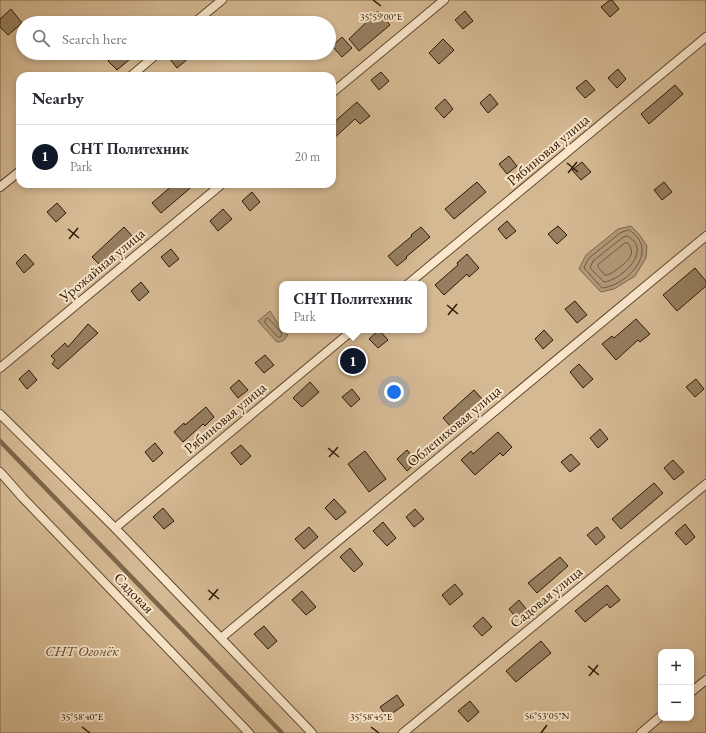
<!DOCTYPE html>
<meta charset="utf-8">
<style>
body{margin:0;font-family:"EB Garamond",serif;background:#f7f7f7;color:#2b2b33}
.controls{position:absolute;right:12px;bottom:12px;display:grid;overflow:hidden;border-radius:8px;box-shadow:0 2px 6px #0003}
.controls button{width:36px;height:36px;display:grid;place-items:center;padding:0;border:0;border-bottom:1px solid #e1e1e2;background:#fff;color:#2b2b33;font:20px sans-serif}
.you{position:absolute;left:394px;top:392px;width:14px;height:14px;margin:-10px;border:3px solid #fff;border-radius:50%;background:#1a73e8;box-shadow:0 0 0 6px #1a73e833}
.badge{display:grid;place-items:center;width:26px;height:26px;border-radius:50%;background:#111827;color:#fff;font-size:13px;font-weight:700}
.pin{position:absolute;translate:-50% -50%;border:2px solid #fff;box-shadow:0 1px 4px #0006}
.popup{position:absolute;left:279px;top:281px;width:148px;height:52px;box-sizing:border-box;display:grid;place-content:center;border-radius:8px;background:#fff;filter:drop-shadow(0 1px 3px #0005);font-size:13px;white-space:nowrap;color:#7c7c81}
.popup b{font-size:15px;color:#2b2b33}
.popup::after{content:'';position:absolute;left:50%;top:100%;margin-left:-8px;border:8px solid transparent;border-top-color:#fff}
.list{margin:0;padding:0;list-style:none}
h2{display:flex;justify-content:space-between;align-items:center;height:52px;margin:0;padding:0 16px;font-size:17px}
h2 small{font-size:13px;font-weight:400;color:#7c7c81}
.list li{display:grid;grid-template-columns:26px 1fr auto;gap:12px;align-items:center;box-sizing:border-box;height:64px;padding:0 16px;border-top:1px solid #e1e1e2}
.list b{display:block;font-size:15px;white-space:nowrap}
.list p{margin:0;font-size:13px;white-space:nowrap;color:#7c7c81}
.list em{font-size:13px;font-style:normal;color:#7c7c81}
.icon{flex:none;width:22px;height:22px;fill:none;stroke:currentColor;stroke-width:2;stroke-linecap:round;stroke-linejoin:round}
.map{position:relative;flex:none;width:706px;height:733px;overflow:hidden}
.search{position:absolute;background:#fff;box-shadow:0 2px 6px #0003;left:16px;top:16px;width:320px;height:44px;display:flex;align-items:center;gap:10px;box-sizing:border-box;padding:0 14px;border-radius:22px;color:#7c7c81;font-size:15px}
.panel{position:absolute;background:#fff;box-shadow:0 2px 6px #0003;left:16px;top:72px;width:320px;height:116px;border-radius:12px}
.map>svg:first-child{display:block}
</style>
<div class="map">
<svg width="706" height="733" viewBox="0 0 706 733">
<rect width="100%" height="100%" fill="#f8dab0"/>
<filter id="stains"><feTurbulence type="fractalNoise" baseFrequency=".005" numOctaves="4"/><feColorMatrix values="0 0 0 0 .2 0 0 0 0 .09 0 0 0 0 .02 0 0 0 .5 -.17"/></filter>
<radialGradient id="worn" r=".72"><stop offset=".6" stop-color="#630" stop-opacity="0"/><stop offset="1" stop-color="#630" stop-opacity=".3"/></radialGradient>
<!-- garden -->
<path fill="#d5b993" stroke="#806a4d" fill-rule="evenodd" d="M0 0H706V733H0ZM23 23H329V53H23ZM20 76H332V184H20ZM282 284H424V330H282ZM661 652H691V718H661Z"/>
<!-- water -->
<g fill="#b29977" stroke="#7c664a">
<polygon points="631,226 639,234 647,246 646,258 635,276 614,289 601,292 579,269 586,255 618,229"/>
<polygon points="270,311 282,330 288,335 283,341 277,342 258,321"/>
</g>
<g fill="none" stroke-linecap="round" stroke-linejoin="round">
<!-- shore -->
<g stroke="#6e5a3f" stroke-width="1">
<path d="M629 230C661 250 628 285 602 288L585 269 584 267 589 258 620 233Z"/>
<path d="M627 236C654 249 622 280 604 282L590 268 593 261 622 238Z"/>
<path d="M625 243H628C629 245 631 247 631 249 635 259 615 271 608 275H605L598 267V265Z"/>
<polygon points="268,318 280,331 282,335 281,337 278,337 265,323 265,320"/>
</g>
<!-- stream -->
<polyline stroke="#7c664a" stroke-width="4.5" points="0,441 282,733"/>
</g>
<!-- building -->
<g fill="#967e5f" stroke="#2b1a07">
<polygon points="610,0 612,0 619,9 610,17 601,7"/>
<polygon points="11,9 22,23 8,35 0,27 0,19"/>
<polygon points="378,11 390,25 359,51 349,39"/>
<polygon points="465,11 473,21 463,29 455,20"/>
<polygon points="342,37 352,48 342,57 332,46"/>
<polygon points="443,39 454,50 439,64 429,53"/>
<polygon points="117,53 137,53 117,70 108,61"/>
<polygon points="175,53 195,53 177,68 169,58"/>
<polygon points="618,69 626,79 617,88 608,78"/>
<polygon points="381,72 389,81 379,90 371,80"/>
<polygon points="586,80 595,90 585,98 576,88"/>
<polygon points="675,85 683,94 649,124 641,114"/>
<polygon points="490,94 498,104 488,113 480,103"/>
<polygon points="445,99 453,109 444,118 435,108"/>
<polygon points="357,102 370,116 360,124 355,119 332,140 332,124"/>
<polygon points="509,156 517,166 507,174 499,164"/>
<polygon points="582,162 591,172 581,180 572,170"/>
<polygon points="477,182 486,192 454,219 445,209"/>
<polygon points="664,182 672,192 662,200 654,190"/>
<polygon points="174,184 195,184 161,213 152,203"/>
<polygon points="252,192 260,202 250,211 242,201"/>
<polygon points="57,203 66,213 56,222 47,212"/>
<polygon points="223,209 232,219 218,231 210,221"/>
<polygon points="507,221 516,231 506,239 498,229"/>
<polygon points="558,226 567,235 557,244 548,234"/>
<polygon points="124,227 133,237 101,266 92,257"/>
<polygon points="421,227 430,237 406,257 407,258 397,266 388,256 412,236 411,235"/>
<polygon points="171,249 179,259 169,267 161,257"/>
<polygon points="25,254 34,264 24,273 16,263"/>
<polygon points="467,254 479,268 469,277 467,274 444,295 435,285 458,265 457,263"/>
<polygon points="695,268 706,281 706,286 677,311 663,295"/>
<polygon points="141,282 149,292 139,301 131,291"/>
<polygon points="575,301 587,315 577,323 565,309"/>
<polygon points="636,319 650,334 640,342 638,340 616,360 602,344 612,336 614,338"/>
<polygon points="88,324 98,333 58,369 52,364 55,360 51,356 65,343 68,347"/>
<polygon points="379,330 388,340 378,348 369,339"/>
<polygon points="544,330 553,340 543,349 535,339"/>
<polygon points="265,355 274,365 264,373 255,363"/>
<polygon points="579,364 593,379 583,388 570,372"/>
<polygon points="29,370 37,380 27,389 19,379"/>
<polygon points="696,379 704,389 695,397 686,387"/>
<polygon points="239,380 248,390 238,398 230,388"/>
<polygon points="310,382 319,392 302,407 293,398"/>
<polygon points="352,389 360,399 351,407 342,397"/>
<polygon points="474,390 483,400 452,428 443,418"/>
<polygon points="206,407 214,417 205,426 203,424 183,442 174,432 184,423 185,425"/>
<polygon points="600,429 608,439 598,448 590,438"/>
<polygon points="498,432 512,447 503,456 500,453 475,475 461,460 471,451 473,454"/>
<polygon points="155,443 163,453 153,462 145,452"/>
<polygon points="241,445 251,456 241,465 231,453"/>
<polygon points="407,450 417,462 407,471 397,459"/>
<polygon points="365,451 386,479 369,492 348,464"/>
<polygon points="571,454 580,464 570,472 561,462"/>
<polygon points="673,460 684,472 674,480 664,468"/>
<polygon points="654,483 663,493 621,529 612,519"/>
<polygon points="334,499 346,512 336,520 325,508"/>
<polygon points="163,508 174,521 164,529 153,517"/>
<polygon points="415,509 424,519 414,527 406,517"/>
<polygon points="383,522 396,538 387,546 373,531"/>
<polygon points="685,524 695,537 686,545 675,533"/>
<polygon points="309,527 318,537 304,549 295,539"/>
<polygon points="597,527 605,537 596,545 587,535"/>
<polygon points="350,548 363,564 354,572 340,557"/>
<polygon points="560,557 568,566 537,593 528,583"/>
<polygon points="455,584 463,594 450,605 442,595"/>
<polygon points="607,585 620,600 610,608 607,604 585,622 575,611"/>
<polygon points="302,591 316,607 306,615 292,600"/>
<polygon points="519,600 527,610 517,619 509,609"/>
<polygon points="483,617 492,627 482,636 473,626"/>
<polygon points="264,626 277,641 268,649 254,634"/>
<polygon points="541,641 551,653 516,682 506,671"/>
<polygon points="397,695 404,705 387,717 380,707"/>
<polygon points="470,701 479,712 468,722 458,711"/>
</g>
<g fill="none" stroke-linecap="round" stroke-linejoin="round">
<!-- service casing -->
<g stroke="#5e4a31" stroke-width="10">
<g id="service">
<polyline points="194,23 222,0"/>
<polyline points="131,76 158,53"/>
<polyline points="332,93 444,0"/>
<polyline points="0,187 20,171"/>
<polyline points="408,284 706,37"/>
<polyline points="0,368 222,184"/>
<polyline points="0,414 115,528 312,733"/>
<polyline points="0,472 23,498 249,733"/>
<polyline points="115,528 353,330"/>
<polyline points="221,638 706,236"/>
<polyline points="691,692 706,680"/>
<polyline points="403,733 706,484"/>
<polyline points="641,733 661,716"/>
</g>
</g>
<!-- service -->
<use href="#service" stroke="#fae7cc" stroke-width="8"/>
</g>
<!-- ticks -->
<path fill="none" stroke="#2b1a07" stroke-width="1.5" d="M373 0 381 6M567 163 578 172M568 173 577 162M68 229 79 238M69 239 78 228M447 305 458 314M448 315 457 304M328 448 339 457M329 457 338 447M208 590 219 599M209 600 218 589M588 666 599 675M589 676 598 665M82 727 90 733M371 727 379 733M541 733 547 725"/>
<g text-anchor="middle" stroke-width="4" stroke-linejoin="round" paint-order="stroke">
<!-- street labels -->
<g font-size="15" fill="#2b1a07" stroke="#fae7cc">
<text transform="translate(548 150) rotate(-40)" y="5">Рябиновая улица</text>
<text transform="translate(102 265) rotate(-40)" y="5">Урожайная улица</text>
<text transform="translate(225 418) rotate(-40)" y="5">Рябиновая улица</text>
<text transform="translate(454 426) rotate(-40)" y="5">Облепиховая улица</text>
<text transform="translate(134 593) rotate(46)" y="5">Садовая</text>
<text transform="translate(546 597) rotate(-39)" y="5">Садовая улица</text>
</g>
<!-- park labels -->
<g font-size="15" font-style="italic" fill="#5e4a31" stroke="#fae7cc">
<text x="82" y="656">СНТ Огонёк</text>
</g>
</g>
<g font-size="10" text-anchor="middle" fill="#2b1a07" stroke="#fae7cc" stroke-width="4" stroke-linejoin="round" paint-order="stroke">
<text x="381" y="20">35°59'00"E</text>
<text x="547" y="719">56°53'05"N</text>
<text x="82" y="720">35°58'40"E</text>
<text x="371" y="720">35°58'45"E</text>
</g>
<rect width="100%" height="100%" filter="url(#stains)"/>
<rect width="100%" height="100%" fill="url(#worn)"/>
</svg>
<div class="controls">
<button>+</button>
<button>−</button>
</div>
<div class="you"></div>
<div class="pin badge" style="left:353px;top:361px">1</div>
<div class="popup"><b>СНТ Политехник</b>Park</div>
<div class="search"><svg class="icon" aria-label="search" viewBox="0 0 24 24"><circle cx="10" cy="10" r="6"/><path d="M15 15l6 6"/></svg>Search here</div>
<section class="panel">
<h2>Nearby<small></small></h2>
<ul class="list">
<li><span class="badge">1</span><div><b>СНТ Политехник</b><p>Park</p></div><em>20 m</em></li>
</ul>
</section>
</div>
